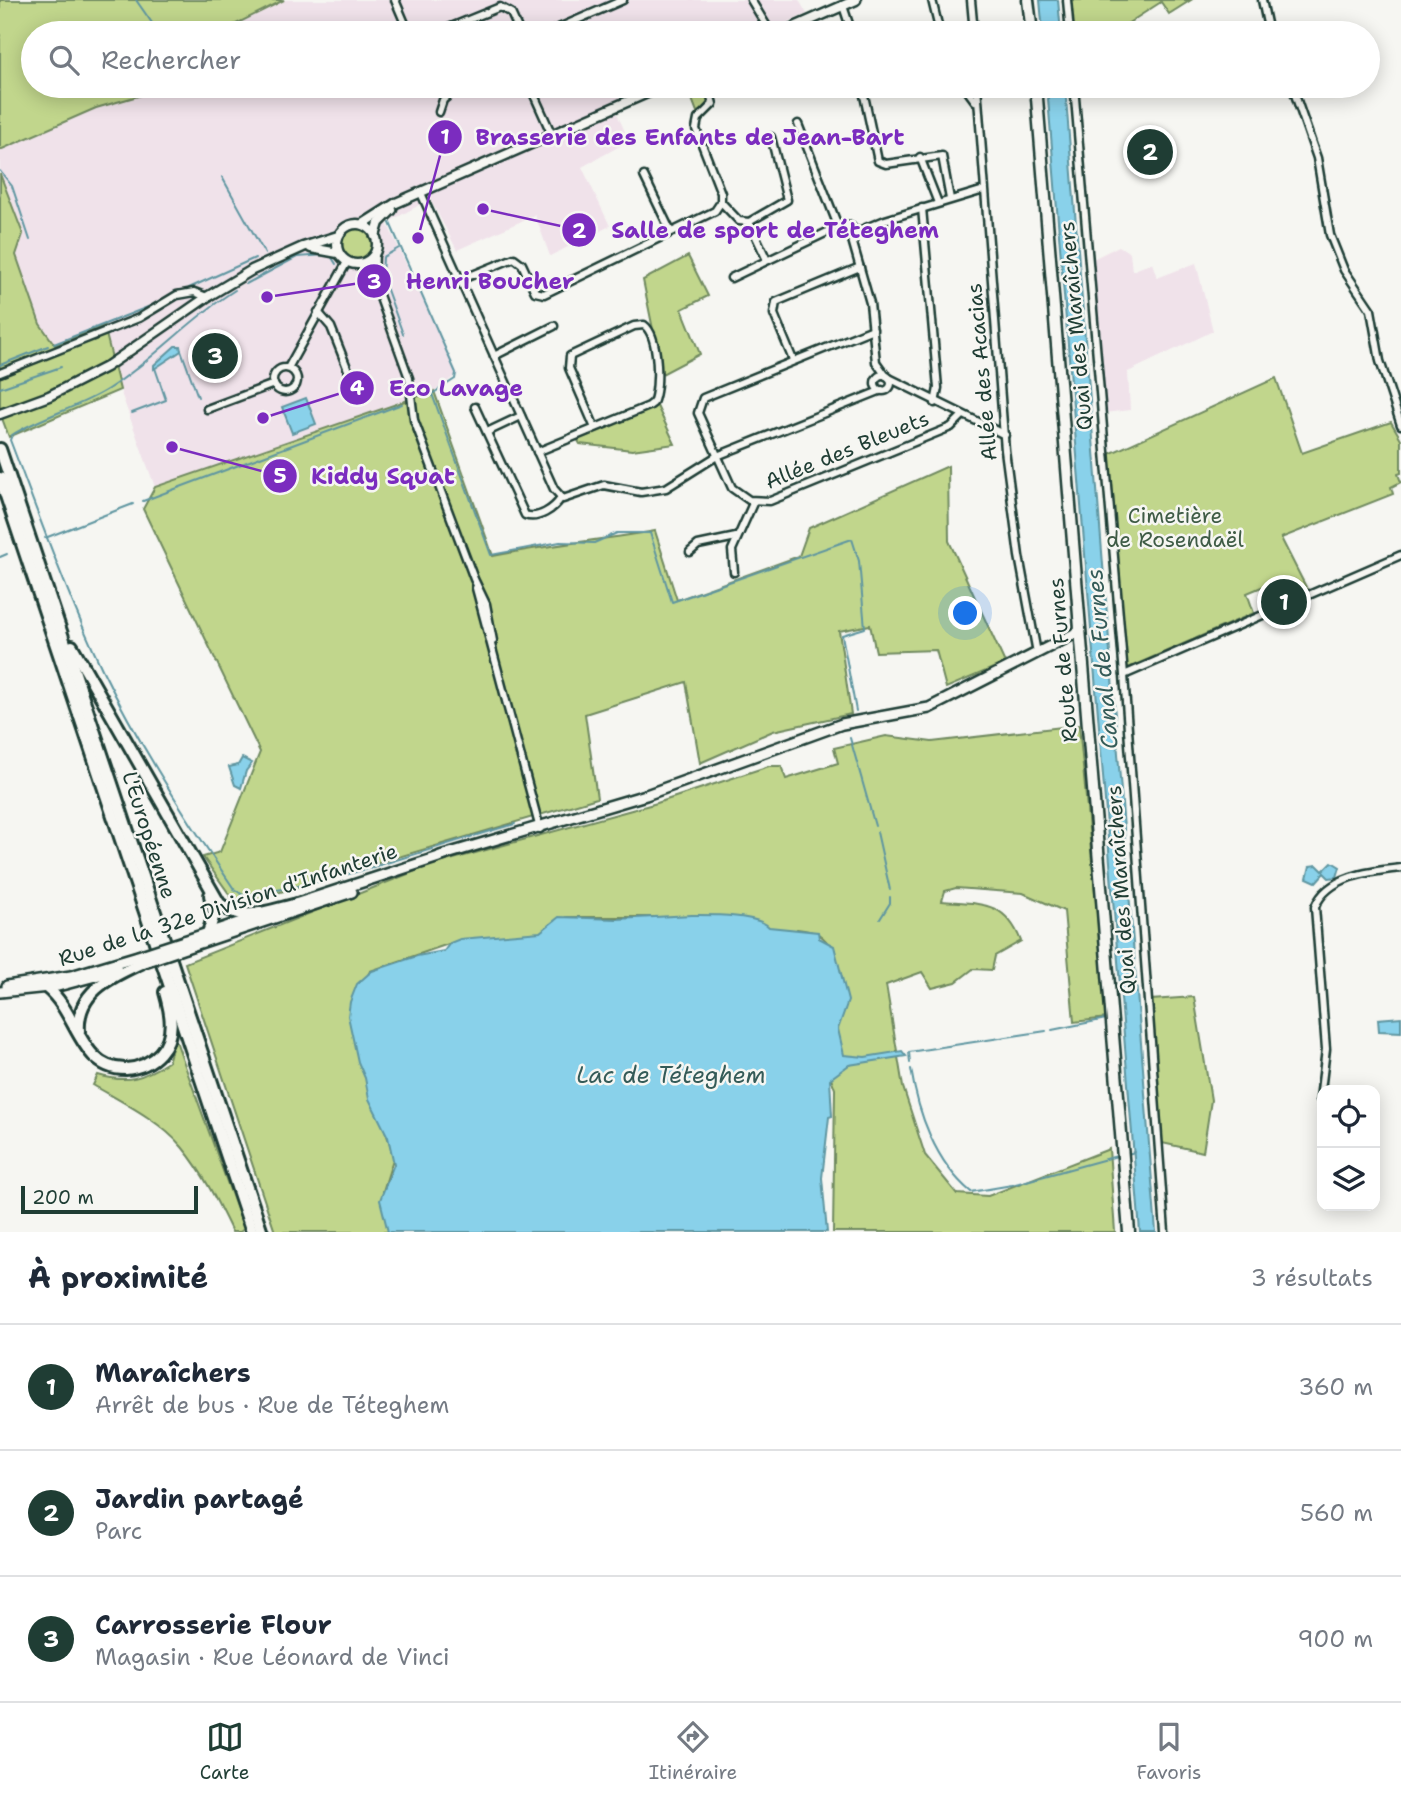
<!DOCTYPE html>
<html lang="fr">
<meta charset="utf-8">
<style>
body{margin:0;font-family:"Shantell Sans",sans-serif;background:#f2f2f3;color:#1f2937}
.controls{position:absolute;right:21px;bottom:21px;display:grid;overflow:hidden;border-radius:14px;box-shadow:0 4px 18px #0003}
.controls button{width:63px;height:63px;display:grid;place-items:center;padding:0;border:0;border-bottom:2px solid #e0e1e3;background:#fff;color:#1f2937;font:35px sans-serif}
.scale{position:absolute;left:21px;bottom:18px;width:177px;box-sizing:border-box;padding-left:7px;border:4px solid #1f3d34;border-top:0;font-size:19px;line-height:24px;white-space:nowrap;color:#1f3d34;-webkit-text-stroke:5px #f6f6f2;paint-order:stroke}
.you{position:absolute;left:966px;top:614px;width:24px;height:24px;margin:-18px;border:5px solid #fff;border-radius:50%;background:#1a73e8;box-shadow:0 0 0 10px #1a73e833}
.badge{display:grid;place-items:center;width:46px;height:46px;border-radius:50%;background:#1f3d34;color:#fff;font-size:23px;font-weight:700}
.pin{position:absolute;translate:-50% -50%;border:4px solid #fff;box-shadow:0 2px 7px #0006}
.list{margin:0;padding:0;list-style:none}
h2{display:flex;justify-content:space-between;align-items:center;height:91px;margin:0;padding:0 28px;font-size:30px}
h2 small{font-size:23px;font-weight:400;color:#747a83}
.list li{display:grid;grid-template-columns:46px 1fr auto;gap:21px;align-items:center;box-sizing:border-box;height:126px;padding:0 28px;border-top:2px solid #e0e1e3}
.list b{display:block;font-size:26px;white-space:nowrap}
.list p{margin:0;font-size:23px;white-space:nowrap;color:#747a83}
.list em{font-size:23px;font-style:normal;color:#747a83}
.icon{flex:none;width:38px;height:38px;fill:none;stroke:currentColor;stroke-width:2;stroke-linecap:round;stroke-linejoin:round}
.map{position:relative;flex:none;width:1401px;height:1232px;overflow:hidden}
.search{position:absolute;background:#fff;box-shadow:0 4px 18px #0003;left:21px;right:21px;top:21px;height:77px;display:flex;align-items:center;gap:18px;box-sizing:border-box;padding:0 24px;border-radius:38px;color:#747a83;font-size:26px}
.sheet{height:469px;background:#fff}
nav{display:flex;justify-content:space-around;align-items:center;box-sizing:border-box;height:98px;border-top:2px solid #e0e1e3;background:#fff;font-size:19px;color:#747a83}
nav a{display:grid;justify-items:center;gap:4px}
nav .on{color:#1f3d34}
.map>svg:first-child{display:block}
</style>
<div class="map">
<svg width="1401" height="1232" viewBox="0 0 1401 1232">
<rect width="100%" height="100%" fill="#f6f6f2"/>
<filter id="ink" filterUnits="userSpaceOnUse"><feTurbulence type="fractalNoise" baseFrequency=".0143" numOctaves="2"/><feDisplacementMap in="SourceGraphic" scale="14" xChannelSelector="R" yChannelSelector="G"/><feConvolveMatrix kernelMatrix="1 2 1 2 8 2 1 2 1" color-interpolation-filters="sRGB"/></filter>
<g filter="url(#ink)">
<!-- built -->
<g fill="#f0e2ea">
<polygon points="284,0 799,0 807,14 761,33 218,33"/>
<polygon points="173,86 646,86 612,102 629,141 582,167 610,226 550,256 535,215 457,250 430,199 387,223 458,374 434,391 155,487 120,390 104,326 55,345 40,324 15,255 23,234 0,174 0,150 96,108"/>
<polygon points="1119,246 1130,253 1132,271 1152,263 1157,278 1196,263 1213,331 1128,372 1130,410 1104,413 1093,259"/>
</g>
<!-- green -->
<g fill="#c1d68c" stroke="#708a60" stroke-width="2">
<polygon points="0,0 284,0 218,33 33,33 33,86 173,86 96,108 0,150"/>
<polygon points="1071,0 1191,0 1169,14 1161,2 1113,33 1074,33"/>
<polygon points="687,86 703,86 708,100 705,109 697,112"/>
<polygon points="0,174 23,234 16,255 40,324 55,345 104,326 120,390 9,437 0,413"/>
<circle cx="357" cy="244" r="17"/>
<polygon points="688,256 708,296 682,309 700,354 662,374 643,280"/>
<polygon points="1276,378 1302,453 1391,422 1401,439 1401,473 1398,474 1401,482 1391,487 1393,494 1281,538 1307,589 1281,600 1264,586 1247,593 1254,613 1128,668 1125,666 1109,454"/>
<path d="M434 391 493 556C547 545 601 540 655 531L677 600 799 556 809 528 948 466 949 541 1005 663 946 688 936 650 876 652 870 625 839 631 851 714 773 731 700 763 686 682 585 714 597 798 237 905 203 857 220 852 260 752 143 509 155 487Z"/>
<polygon points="656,404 675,444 632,450 580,444 576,437"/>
<path d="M1079 725 1107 1018 1074 1022 1064 911 1023 893 956 888 945 891 942 901C980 904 1005 900 1021 941L995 956 992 970 973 969 956 982 932 988 922 972 886 985 903 1087 925 1155 957 1194 988 1196 1109 1149 1115 1232H833L835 1089 829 1072 833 951C823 934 817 931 797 929L773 962 729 917H567L545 935 460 940 370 971 349 1010 367 1078 394 1156 383 1191 391 1232H275L185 963 428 866 657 803 769 766H781L786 779 838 763 834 748 886 736 932 742Z"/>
<polygon points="1194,997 1211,1100 1203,1152 1162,1143 1151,1000"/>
<path d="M175 1038 244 1229 240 1232H232C218 1203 203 1172 182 1147 159 1120 122 1102 93 1085L98 1075C128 1084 143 1078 168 1062Z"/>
</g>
<!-- water -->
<g fill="#89d1ea" stroke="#5f96a1" stroke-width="2">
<polygon points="1040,0 1058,0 1061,33 1043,33"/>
<polygon points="1047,86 1065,86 1156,1232 1140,1232"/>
<polygon points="175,346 180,346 181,351 154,369 154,365"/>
<polygon points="306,398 316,424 292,433 282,407"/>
<polygon points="242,758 252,763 246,771 241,788 235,785 229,767 238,765"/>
<polygon points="1332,862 1340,867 1337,877 1329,878 1324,873 1316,882 1307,878 1310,866 1317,865 1323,871"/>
<path d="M692 915C710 915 757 914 769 927L818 932 819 938 834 946 848 1001 838 1029 844 1055 865 1057 902 1051 906 1056 849 1065 830 1079 832 1116 829 1117 822 1178 827 1232H388L380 1200 394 1164 388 1137 369 1099 365 1078 358 1062 348 1016 350 1002 357 984 372 971 417 956 444 951 450 943 460 939 540 932 559 917 617 919Z"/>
<polygon points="1401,1017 1401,1032 1379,1031 1378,1019"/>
</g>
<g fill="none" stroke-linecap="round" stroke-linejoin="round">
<!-- stream -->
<g stroke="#5f96a1" stroke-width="2">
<polyline points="136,0 159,33"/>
<polyline points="0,171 12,186 30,240"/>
<polyline points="222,177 265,254"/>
<polyline points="390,223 456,373 455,379 432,394 491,555 560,542 594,543 617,533 650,533 672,602 852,539 859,561 865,628 842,635 856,711"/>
<polyline points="399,248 383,257 382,276 403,334"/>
<polyline points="331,256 336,264"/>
<polyline points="360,272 366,275"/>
<polyline points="246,284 297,257 326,255"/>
<polyline points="189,288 255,258"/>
<path d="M235 290C189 319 154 360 108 389 78 408 42 416 12 435L10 440C39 516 67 595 102 669 139 745 187 819 234 889L243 895C339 884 423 849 515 824"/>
<polyline points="54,344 153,305"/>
<polyline points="181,350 198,397"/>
<polyline points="0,365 48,346"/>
<polyline points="0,388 61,367"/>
<polyline points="132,413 166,400 155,368"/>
<polyline points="143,501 402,404"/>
<polyline points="45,538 133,504"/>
<polyline points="0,557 7,554"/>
<polyline points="850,738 875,826"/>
<polyline points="877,832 890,890"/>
<polyline points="880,919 890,903 890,897"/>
<polyline points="1052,1030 1106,1019"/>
<polyline points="910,1063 909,1052 1046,1031"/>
<path d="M911 1069C918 1113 935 1162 971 1192L1012 1185 1117 1156"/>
<polyline points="1128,1154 1134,1152"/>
</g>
<!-- minor casing -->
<g stroke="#1f3d34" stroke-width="11">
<g id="minor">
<polyline points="395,0 409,33"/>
<polyline points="751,0 771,33"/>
<polyline points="932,0 940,33"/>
<polyline points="971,0 974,33"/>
<polyline points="1067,0 1070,33"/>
<polyline points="1262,0 1269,33"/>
<polyline points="843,6 852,33"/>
<polyline points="436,33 500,7 511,13 520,33"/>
<polyline points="547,33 623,0"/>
<polyline points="445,86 457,91 471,86"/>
<polyline points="530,86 552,135"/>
<polyline points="708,86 713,104 698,119 696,129 721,193 721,202 739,221 749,222 787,200 771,137"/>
<polyline points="862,86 878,161 886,164 942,156 950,199"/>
<polyline points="964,86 975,101"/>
<polyline points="977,86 1005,450 1019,556 1037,653"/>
<polyline points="1074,86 1124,675 1165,1232"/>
<polyline points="1292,86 1317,158 1330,235 1344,270 1371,310 1380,361 1401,425"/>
<polyline points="439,112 443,100 454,91"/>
<polyline points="798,124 838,226"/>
<polyline points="920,157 938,203"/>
<polyline points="644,176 671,232"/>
<polyline points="421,193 554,489 563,499 604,485 641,492 666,488 717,456 882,390"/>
<polyline points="922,208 938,388 935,403"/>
<polyline points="749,222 767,260"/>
<polyline points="856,232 852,240 870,303 876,362 886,376"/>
<polyline points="856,232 885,220 984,190"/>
<polyline points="358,264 367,270 375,284 409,378 414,420 474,579 486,604 493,641"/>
<polyline points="731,278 842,225 850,225 856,232"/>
<polyline points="374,279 375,253"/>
<polyline points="460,280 514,258 522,264 535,292 544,294 715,211 721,202"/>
<polyline points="318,312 331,327 350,375"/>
<polyline points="873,329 703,398 698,413 732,488 749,500 770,501 951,427 962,416"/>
<polyline points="494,356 554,326"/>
<polyline points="793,360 774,314 776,302 860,267"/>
<circle cx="285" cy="380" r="12"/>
<polyline points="288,368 347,262"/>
<polyline points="0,373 139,318 177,295 194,292 207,297"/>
<circle cx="883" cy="383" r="8"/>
<polyline points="889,378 1005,435"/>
<path d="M475 407 525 515C538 520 554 509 561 498"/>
<polyline points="207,409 274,384"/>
<polyline points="487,432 521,416"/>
<path d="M537 452 649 406 653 403C660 386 659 336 644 325L634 326 570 356 569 368 595 428"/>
<polyline points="690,552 698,545 736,537"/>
<polyline points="734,572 732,550 754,501"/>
<polyline points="476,588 540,829"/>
<polyline points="1124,675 1401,555"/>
<path d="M1320 1099 1326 1049 1315 907C1328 875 1372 871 1401 868"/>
</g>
</g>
<!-- tertiary casing -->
<g stroke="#1f3d34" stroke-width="13">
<g id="tertiary">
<polyline points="781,33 856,0"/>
<circle cx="357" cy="244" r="20"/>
<polyline points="363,224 396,203 663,86"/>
<polyline points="375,236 379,223 392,210"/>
<polyline points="311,248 338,253"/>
<polyline points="0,414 49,396 106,367 207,297 252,270 303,247 338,236"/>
</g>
</g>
<!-- secondary casing -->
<g stroke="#1f3d34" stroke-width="14">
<g id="secondary">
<polyline points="440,856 646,795 842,724 929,708 1080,631"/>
<polyline points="292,905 445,855"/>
<polyline points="184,941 259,916"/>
<polyline points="185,948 352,892"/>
<polyline points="7,986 71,976 138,956"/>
<polyline points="0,992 58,986 118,970"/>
</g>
</g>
<!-- primary casing -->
<g stroke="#1f3d34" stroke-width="15">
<g id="primary">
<polyline points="1028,0 1032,33"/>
<polyline points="1036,86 1129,1232"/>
</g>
</g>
<!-- motorway casing -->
<g stroke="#1f3d34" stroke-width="16">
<g id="motorway">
<polyline points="0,449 262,1232"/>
<polyline points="0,478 252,1232"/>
<path d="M72 646 219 903C241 924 271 910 297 904"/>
<polyline points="208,933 214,915 210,895"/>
<path d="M47 988C78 1013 80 1070 126 1069 139 1068 151 1063 160 1053 176 1035 171 1013 165 992"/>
<path d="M79 1031C76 992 111 977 141 963"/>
</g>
</g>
<!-- minor -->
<use href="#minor" stroke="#f6f6f2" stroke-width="6"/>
<!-- tertiary -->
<use href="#tertiary" stroke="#f6f6f2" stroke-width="8"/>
<!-- secondary -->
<use href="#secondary" stroke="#f6f6f2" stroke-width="9"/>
<!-- primary -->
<use href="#primary" stroke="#f6f6f2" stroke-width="10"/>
<!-- motorway -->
<use href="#motorway" stroke="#f6f6f2" stroke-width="10"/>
<!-- secondary-bridge casing -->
<g stroke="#1f3d34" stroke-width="14" stroke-linecap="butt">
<g id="secondary-bridge">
<polyline points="138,956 184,941"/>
<polyline points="141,963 185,948"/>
</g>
</g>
<!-- secondary-bridge -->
<use href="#secondary-bridge" stroke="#f6f6f2" stroke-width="9"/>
</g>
</g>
<g text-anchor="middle" stroke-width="5" stroke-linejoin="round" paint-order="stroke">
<!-- street labels -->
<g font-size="21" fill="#1f3d34" stroke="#f6f6f2">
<text transform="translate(1076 326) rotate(-95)" y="7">Quai des Maraîchers</text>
<text transform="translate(982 372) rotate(-95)" y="7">Allée des Acacias</text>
<text transform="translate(847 450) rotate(-22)" y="7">Allée des Bleuets</text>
<text transform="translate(1063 660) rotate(-95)" y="7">Route de Furnes</text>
<text transform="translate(149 835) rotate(72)" y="7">L'Européenne</text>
<text transform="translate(1121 890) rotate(-94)" y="7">Quai des Maraîchers</text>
<text transform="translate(228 905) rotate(-18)" y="7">Rue de la 32e Division d'Infanterie</text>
</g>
<!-- park labels -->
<g font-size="21" fill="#3f5c46" stroke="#f6f6f2">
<text x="1175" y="523">Cimetière<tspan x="1175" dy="24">de Rosendaël</tspan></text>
</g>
<!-- water labels -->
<g font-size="23" font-style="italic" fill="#345b58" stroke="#f6f6f2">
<text transform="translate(1102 659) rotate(-95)" y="8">Canal de Furnes</text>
<text x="671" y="1083">Lac de Téteghem</text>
</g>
</g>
<!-- callouts -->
<path fill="none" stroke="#7b2cbf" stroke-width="2.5" d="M418 238L445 137M483 209L579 230M267 297L374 281M263 418L357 388M172 447L280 476"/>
<g fill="#7b2cbf" stroke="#f6f6f2" stroke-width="2.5">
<circle cx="418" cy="238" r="7"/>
<circle cx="483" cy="209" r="7"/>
<circle cx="267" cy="297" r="7"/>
<circle cx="263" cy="418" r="7"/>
<circle cx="172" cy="447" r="7"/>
<circle cx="445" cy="137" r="18"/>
<circle cx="579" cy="230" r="18"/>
<circle cx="374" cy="281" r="18"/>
<circle cx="357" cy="388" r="18"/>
<circle cx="280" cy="476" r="18"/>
</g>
<g font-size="21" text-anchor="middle" font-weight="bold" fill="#fff">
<text x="445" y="144">1</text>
<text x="579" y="238">2</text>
<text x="374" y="289">3</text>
<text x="357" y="395">4</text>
<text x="280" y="483">5</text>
</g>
<g font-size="23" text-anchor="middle" font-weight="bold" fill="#7b2cbf" stroke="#f6f6f2" stroke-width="5" stroke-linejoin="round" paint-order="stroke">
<text x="690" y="145">Brasserie des Enfants de Jean-Bart</text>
<text x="775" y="238">Salle de sport de Téteghem</text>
<text x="490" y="289">Henri Boucher</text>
<text x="456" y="396">Eco Lavage</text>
<text x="383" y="484">Kiddy Squat</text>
</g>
</svg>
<div class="controls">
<button><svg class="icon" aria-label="locate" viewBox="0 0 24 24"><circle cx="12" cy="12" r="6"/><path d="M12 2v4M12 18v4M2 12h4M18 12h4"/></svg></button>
<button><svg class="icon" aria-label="layers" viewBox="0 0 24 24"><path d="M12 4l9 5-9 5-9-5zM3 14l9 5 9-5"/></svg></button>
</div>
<div class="scale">200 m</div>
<div class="you"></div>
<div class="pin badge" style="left:1284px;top:602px">1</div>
<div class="pin badge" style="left:1150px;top:152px">2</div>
<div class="pin badge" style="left:215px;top:356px">3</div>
<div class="search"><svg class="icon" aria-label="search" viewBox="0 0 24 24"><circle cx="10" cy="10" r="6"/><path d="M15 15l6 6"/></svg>Rechercher</div>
</div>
<section class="sheet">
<h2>À proximité<small>3 résultats</small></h2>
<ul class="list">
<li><span class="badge">1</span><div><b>Maraîchers</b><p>Arrêt de bus · Rue de Téteghem</p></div><em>360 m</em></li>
<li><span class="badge">2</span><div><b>Jardin partagé</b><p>Parc</p></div><em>560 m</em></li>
<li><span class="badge">3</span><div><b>Carrosserie Flour</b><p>Magasin · Rue Léonard de Vinci</p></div><em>900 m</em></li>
</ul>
</section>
<nav>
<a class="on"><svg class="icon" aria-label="map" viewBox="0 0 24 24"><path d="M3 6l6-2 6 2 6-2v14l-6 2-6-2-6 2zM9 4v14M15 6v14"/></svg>Carte</a>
<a><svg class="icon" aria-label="directions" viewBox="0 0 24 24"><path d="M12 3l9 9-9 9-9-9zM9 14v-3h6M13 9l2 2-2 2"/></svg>Itinéraire</a>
<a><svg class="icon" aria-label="saved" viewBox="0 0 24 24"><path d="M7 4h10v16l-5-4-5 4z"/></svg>Favoris</a>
</nav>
